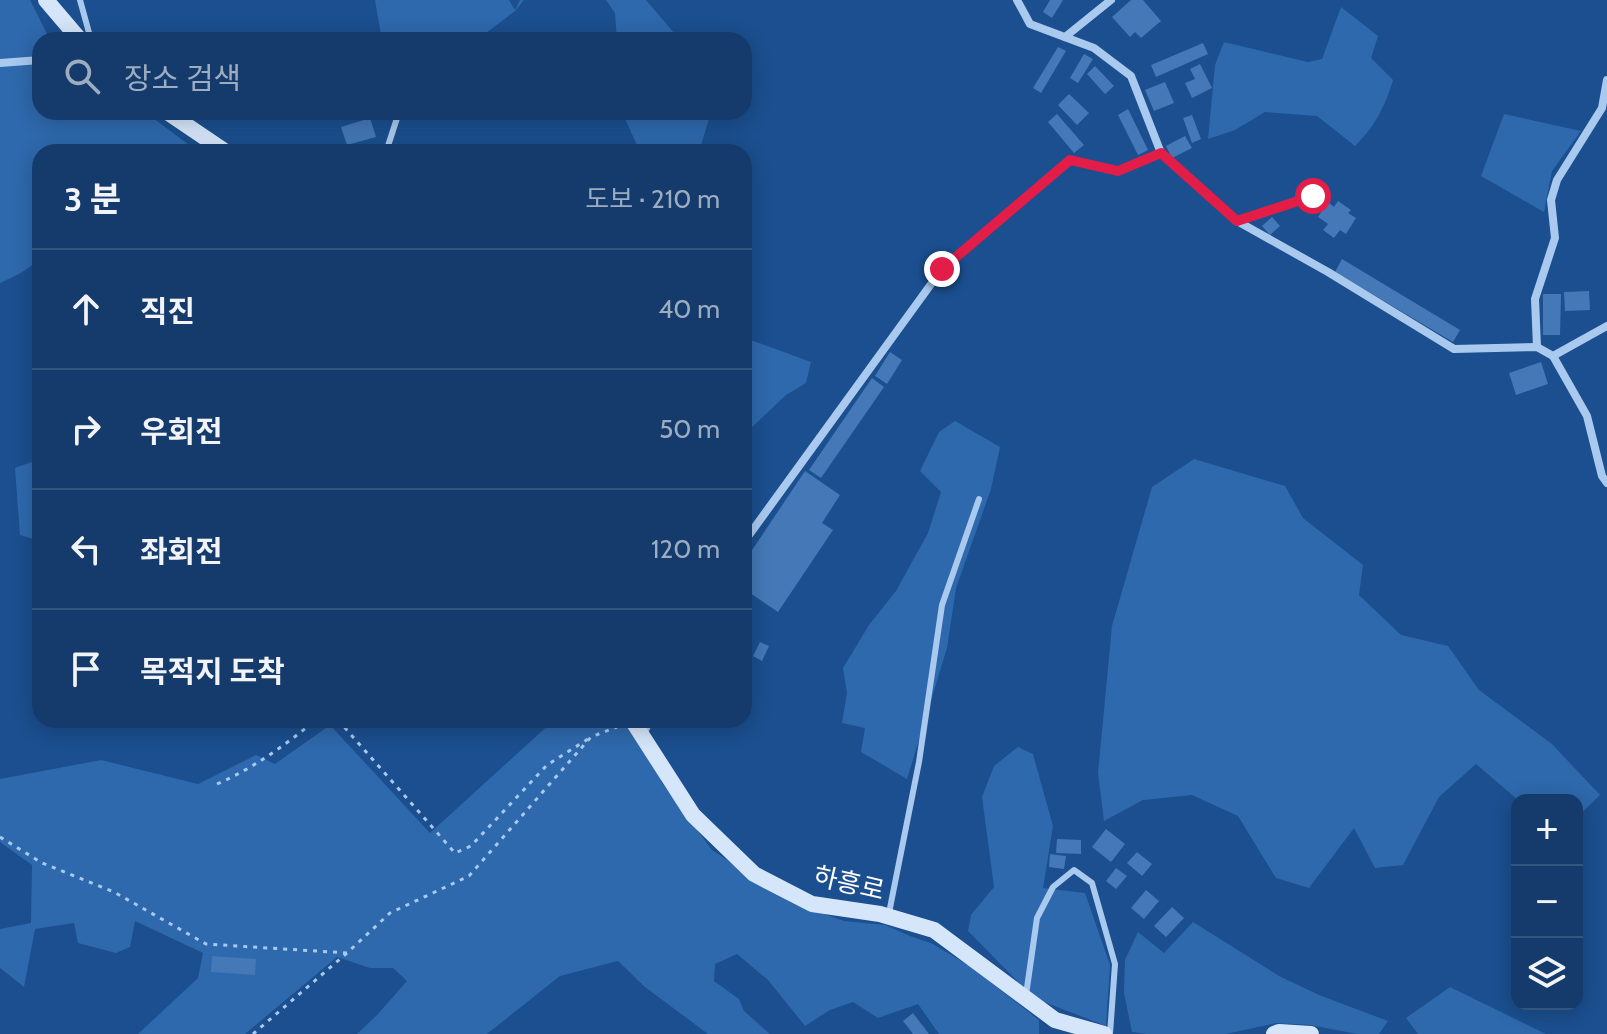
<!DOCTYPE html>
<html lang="ko">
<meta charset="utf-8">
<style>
body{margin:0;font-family:Cabin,"Noto Sans KR",sans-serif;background:#214673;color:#f1f3f6}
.controls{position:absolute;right:24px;bottom:24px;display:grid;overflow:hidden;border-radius:16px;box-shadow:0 4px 20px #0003}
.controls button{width:72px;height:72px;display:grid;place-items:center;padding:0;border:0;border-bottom:2px solid #33557e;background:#143b6b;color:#f1f3f6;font:40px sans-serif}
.stop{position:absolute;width:24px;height:24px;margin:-18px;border:6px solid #e11d48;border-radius:50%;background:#fff}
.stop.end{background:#e11d48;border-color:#fff;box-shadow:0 2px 8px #0008}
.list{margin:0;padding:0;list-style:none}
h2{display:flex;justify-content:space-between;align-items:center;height:104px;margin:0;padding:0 32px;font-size:34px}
h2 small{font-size:26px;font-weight:400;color:#9dadc1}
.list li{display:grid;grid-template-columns:52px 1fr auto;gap:24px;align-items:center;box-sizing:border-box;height:120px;padding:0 32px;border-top:2px solid #33557e}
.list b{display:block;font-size:30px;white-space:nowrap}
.list em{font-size:26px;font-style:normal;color:#9dadc1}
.icon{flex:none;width:44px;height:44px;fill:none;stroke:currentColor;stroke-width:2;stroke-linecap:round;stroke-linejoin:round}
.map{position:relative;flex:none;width:1607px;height:1034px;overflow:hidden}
.search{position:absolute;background:#143b6b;box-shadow:0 4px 20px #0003;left:32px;top:32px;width:720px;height:88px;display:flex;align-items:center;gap:20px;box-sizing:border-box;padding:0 28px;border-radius:24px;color:#9dadc1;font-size:30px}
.panel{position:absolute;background:#143b6b;box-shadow:0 4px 20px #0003;left:32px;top:144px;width:720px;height:584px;border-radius:24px}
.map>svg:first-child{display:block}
</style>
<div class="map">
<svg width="1607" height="1034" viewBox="0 0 1607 1034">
<rect width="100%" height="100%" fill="#1b4f8f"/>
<!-- green -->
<g fill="#2e69ad">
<polygon points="0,0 30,0 50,40 40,40 40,112 145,112 189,145 182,152 40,152 40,260 19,274 0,283"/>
<polygon points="375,0 509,0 515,10 520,0 524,0 515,11 477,40 385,40 381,35"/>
<polygon points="606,0 646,0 680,40 617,40 615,13"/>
<path d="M1341 7 1378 36 1371 58 1393 80C1385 107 1375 126 1355 146L1317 116 1265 112 1235 130 1208 139 1215 65 1224 42 1308 62 1322 59Z"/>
<polygon points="622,112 711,112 699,152 640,152"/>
<polygon points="1504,114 1581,131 1552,171 1544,212 1481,176"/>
<polygon points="748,339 811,362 806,383 786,395 748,431 744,430 744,341"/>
<polygon points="955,421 1000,447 991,489 956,588 947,648 907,779 861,752 865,728 842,723 847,693 843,668 869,625 896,591 928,533 941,492 920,471 939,432"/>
<polygon points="40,459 40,541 20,535 15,468"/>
<polygon points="1194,459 1285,486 1303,518 1363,565 1359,595 1401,635 1448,646 1479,690 1552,744 1600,795 1577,817 1577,800 1518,800 1476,764 1439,797 1403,865 1375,868 1354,828 1309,888 1276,878 1238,816 1192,795 1143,800 1104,821 1098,773 1112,626 1152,487"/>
<polygon points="554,720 640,720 662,783 712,850 791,902 844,921 885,925 910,936 933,944 971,967 1039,1020 1039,1034 939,1034 918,1004 878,1018 853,1002 830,1010 805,1026 768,980 737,954 715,964 714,981 739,999 744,1011 770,1034 708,1034 645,987 618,961 560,976 487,1034 357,1034 377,1015 407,981 393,968 370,968 337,957 245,1034 138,1034 198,978 203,953 135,921 130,947 116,953 78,943 74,923 35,929 24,987 0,968 0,929 31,923 32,865 0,842 0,779 101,760 198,784 256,755 275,764 330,725 430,833"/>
<polygon points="1018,747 1033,754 1053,826 1043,888 1085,893 1110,965 1106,1026 1034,998 968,931 971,915 994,887 982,797 994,766"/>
<polygon points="1193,922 1279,976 1319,995 1388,1021 1379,1034 1357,1034 1310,1025 1276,1023 1226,1034 1146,1034 1132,1032 1124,993 1125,960 1138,932 1164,953"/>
<polygon points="1450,987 1546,1034 1418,1034 1406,1018"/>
</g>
<!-- building -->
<g fill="#4478b7">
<polygon points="1050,0 1063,0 1052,18 1043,12"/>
<polygon points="1131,0 1143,0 1161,21 1141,38 1135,32 1130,37 1112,17"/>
<polygon points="1203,43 1208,54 1156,77 1151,65"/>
<polygon points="1058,47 1066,51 1041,93 1033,88"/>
<polygon points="1084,54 1093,59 1078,83 1070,78"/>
<polygon points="1200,64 1212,88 1192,98 1185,83 1195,79 1190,69"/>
<polygon points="1095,66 1114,86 1105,94 1087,74"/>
<polygon points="1165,82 1174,103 1154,111 1145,90"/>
<polygon points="1069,94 1089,113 1077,125 1058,105"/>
<polygon points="1128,109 1148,150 1138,155 1118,115"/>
<polygon points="1057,114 1084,145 1074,153 1048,122"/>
<polygon points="1192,115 1201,139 1192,143 1183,118"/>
<polygon points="370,118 376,137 347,145 341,127"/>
<polygon points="1185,136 1192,148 1172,158 1166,146"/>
<polygon points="1338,201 1351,210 1348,213 1356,218 1346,234 1340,230 1334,238 1323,230 1328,224 1318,217 1328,202 1334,207"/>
<polygon points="1272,217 1280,226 1270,235 1262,226"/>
<polygon points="1342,259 1460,330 1453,342 1335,272"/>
<polygon points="1589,291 1590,310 1565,311 1564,292"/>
<polygon points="1543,294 1561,294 1560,335 1543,335"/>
<polygon points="890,352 902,360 887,384 875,376"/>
<polygon points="1541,362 1548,384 1516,395 1509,373"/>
<polygon points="872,378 884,387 821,478 809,470"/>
<polygon points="805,471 840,495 822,523 833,530 778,612 744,589 744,562"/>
<polygon points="760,642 769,646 762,661 753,656"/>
<polygon points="1106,829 1125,844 1111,862 1092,847"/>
<polygon points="1057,839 1081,840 1081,854 1056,853"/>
<polygon points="1137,852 1152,864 1142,876 1127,863"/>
<polygon points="1050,854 1066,856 1064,869 1049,867"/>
<polygon points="1116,868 1127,876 1116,889 1106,881"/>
<polygon points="1146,890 1159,901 1144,919 1131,908"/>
<polygon points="1172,907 1184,918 1166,937 1154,926"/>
<polygon points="212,956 256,959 255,975 211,972"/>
<polygon points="913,1013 929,1034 913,1034 903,1021"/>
</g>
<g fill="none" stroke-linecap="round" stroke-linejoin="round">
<!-- path -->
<g stroke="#a9c9ee" stroke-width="3" stroke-dasharray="4 6" stroke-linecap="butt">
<polyline points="338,720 455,853 471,846 547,765 588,739"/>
<path d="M217 784C254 768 285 745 316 720"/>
<polyline points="0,837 42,863 114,892 206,944 347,953"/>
<polyline points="253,1034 347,953 390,913 469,876 591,737 617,727"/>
</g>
<!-- lane -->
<g stroke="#a9c9ee" stroke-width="6">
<polyline points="80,0 91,40"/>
<polyline points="363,38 366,40"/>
<polyline points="386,152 399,112"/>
<polyline points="889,913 919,762 942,605 979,499"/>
<polyline points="1026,995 1037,918 1053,887 1074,870 1092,883 1115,964 1110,1034"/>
</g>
<!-- street -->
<g stroke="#a9c9ee" stroke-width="8">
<polyline points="1017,0 1030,24 1094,48 1131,76 1161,153 1237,221 1328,272 1454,349 1537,347 1553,356 1587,416 1602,476 1607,483"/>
<polyline points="1065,37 1111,0"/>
<polyline points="0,63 40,60"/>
<polyline points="1237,221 1313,196"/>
<polyline points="1537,347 1535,299 1555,238 1551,200 1557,180 1602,108 1607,80"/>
<polyline points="1553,356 1607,326"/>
<polyline points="744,542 942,269 1070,160 1118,171 1161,153"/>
<polyline points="642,736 650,720"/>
</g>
<!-- secondary -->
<g stroke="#d6e6fa" stroke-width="16">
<polyline points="46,0 80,40"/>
<polyline points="167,112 226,152"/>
<polyline points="632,720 693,815 754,874 812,904 880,914 934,930 1055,1020 1104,1034"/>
<polyline points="1274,1034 1279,1032 1311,1034"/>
</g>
</g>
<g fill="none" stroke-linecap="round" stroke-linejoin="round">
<!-- route -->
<polyline stroke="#e11d48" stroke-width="10" points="942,269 1070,160 1118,171 1161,153 1237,221 1313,196"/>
</g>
<g text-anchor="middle" stroke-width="7" stroke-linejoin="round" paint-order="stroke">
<!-- street labels -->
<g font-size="26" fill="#fff" stroke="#1b4f8f">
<text transform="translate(849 883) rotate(13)" y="9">하흥로</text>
</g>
</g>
</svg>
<div class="controls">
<button>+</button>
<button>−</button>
<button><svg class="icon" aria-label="layers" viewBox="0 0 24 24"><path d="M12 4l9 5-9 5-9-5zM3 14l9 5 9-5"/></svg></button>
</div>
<div class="stop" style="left:1313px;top:196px"></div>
<div class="stop end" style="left:942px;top:269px"></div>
<div class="search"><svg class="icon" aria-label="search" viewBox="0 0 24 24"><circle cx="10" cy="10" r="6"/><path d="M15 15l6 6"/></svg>장소 검색</div>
<section class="panel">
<h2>3 분<small>도보 · 210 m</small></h2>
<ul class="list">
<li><svg class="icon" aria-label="ahead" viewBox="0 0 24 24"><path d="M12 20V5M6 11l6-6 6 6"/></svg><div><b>직진</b></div><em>40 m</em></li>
<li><svg class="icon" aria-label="right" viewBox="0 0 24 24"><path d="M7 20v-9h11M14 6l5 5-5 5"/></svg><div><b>우회전</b></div><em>50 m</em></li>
<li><svg class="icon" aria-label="left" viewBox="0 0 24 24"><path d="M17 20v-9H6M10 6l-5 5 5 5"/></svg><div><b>좌회전</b></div><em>120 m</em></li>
<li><svg class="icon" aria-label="arrive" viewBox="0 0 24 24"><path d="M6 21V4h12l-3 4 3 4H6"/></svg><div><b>목적지 도착</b></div></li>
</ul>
</section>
</div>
